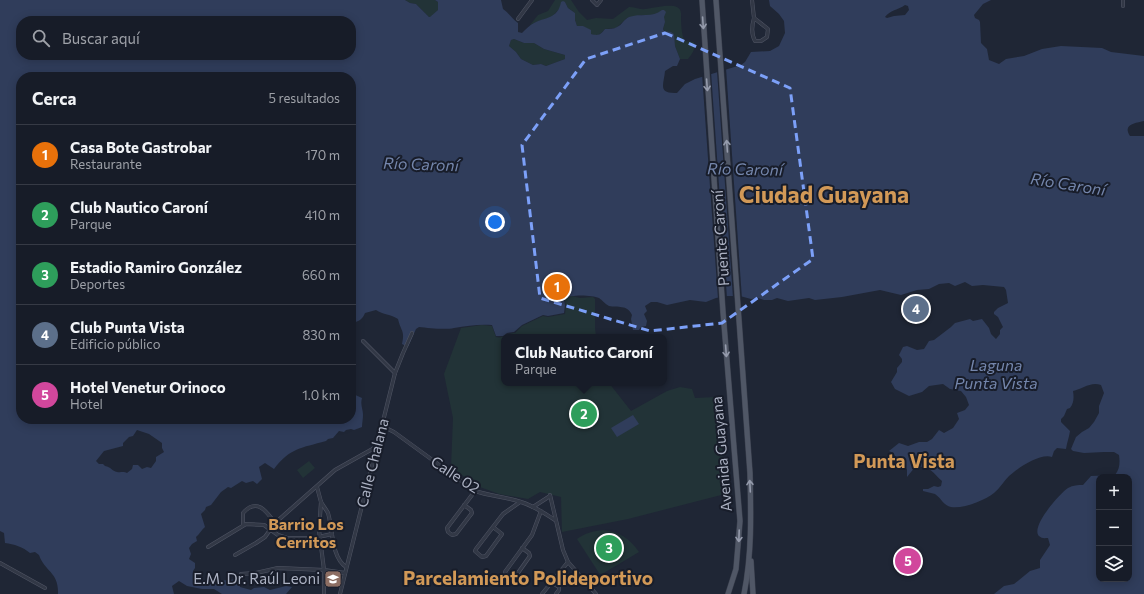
<!DOCTYPE html>
<html lang="es">
<meta charset="utf-8">
<style>
body{margin:0;font-family:Commissioner,sans-serif;background:#202530;color:#f1f3f6}
.controls{position:absolute;right:12px;bottom:12px;display:grid;overflow:hidden;border-radius:8px;box-shadow:0 2px 10px #0003}
.controls button{width:36px;height:36px;display:grid;place-items:center;padding:0;border:0;border-bottom:1px solid #363a45;background:#171c28;color:#f1f3f6;font:20px sans-serif}
.you{position:absolute;left:495px;top:222px;width:14px;height:14px;margin:-10px;border:3px solid #fff;border-radius:50%;background:#1a73e8;box-shadow:0 0 0 6px #1a73e833}
.badge{display:grid;place-items:center;width:26px;height:26px;border-radius:50%;background:#0b8043;color:#fff;font-size:13px;font-weight:700}
.pin{position:absolute;translate:-50% -50%;border:2px solid #fff;box-shadow:0 1px 4px #0006}
.popup{position:absolute;left:501px;top:334px;width:166px;height:52px;box-sizing:border-box;display:grid;place-content:center;border-radius:8px;background:#171c28;filter:drop-shadow(0 1px 3px #0005);font-size:13px;white-space:nowrap;color:#9ea1a8}
.popup b{font-size:15px;color:#f1f3f6}
.popup::after{content:'';position:absolute;left:50%;top:100%;margin-left:-8px;border:8px solid transparent;border-top-color:#171c28}
.list{margin:0;padding:0;list-style:none}
h2{display:flex;justify-content:space-between;align-items:center;height:52px;margin:0;padding:0 16px;font-size:17px}
h2 small{font-size:13px;font-weight:400;color:#9ea1a8}
.list li{display:grid;grid-template-columns:26px 1fr auto;gap:12px;align-items:center;box-sizing:border-box;height:60px;padding:0 16px;border-top:1px solid #363a45}
.list b{display:block;font-size:15px;white-space:nowrap}
.list p{margin:0;font-size:13px;white-space:nowrap;color:#9ea1a8}
.list em{font-size:13px;font-style:normal;color:#9ea1a8}
.icon{flex:none;width:22px;height:22px;fill:none;stroke:currentColor;stroke-width:2;stroke-linecap:round;stroke-linejoin:round}
.map{position:relative;flex:none;width:1144px;height:594px;overflow:hidden}
.search{position:absolute;background:#171c28;box-shadow:0 2px 10px #0003;left:16px;top:16px;width:340px;height:44px;display:flex;align-items:center;gap:10px;box-sizing:border-box;padding:0 14px;border-radius:16px;color:#9ea1a8;font-size:15px}
.panel{position:absolute;background:#171c28;box-shadow:0 2px 10px #0003;left:16px;top:72px;width:340px;height:352px;border-radius:16px}
.map>svg:first-child{display:block}
</style>
<div class="map">
<svg width="1144" height="594" viewBox="0 0 1144 594">
<rect width="100%" height="100%" fill="#1f2635"/>
<!-- green -->
<g fill="#223337">
<polygon points="405,0 435,0 438,2 438,10 431,17 429,17 416,4 410,3"/>
<path d="M555 0H571L579 12 587 20 596 18 613 19 629 7C635 7 640 10 645 9 655 8 680 0 681 13 681 20 681 36 685 41L694 42C696 49 692 54 688 59H680L675 46 674 40 663 29 665 22 658 13 647 16 642 15 627 18 616 28 605 29C596 40 591 35 583 26H577L575 20V13L568 8 565 2 552 17 536 22 530 25 538 15 548 11Z"/>
<polygon points="514,39 524,43 534,43 544,49 565,55 565,59 546,66 541,64 533,65 521,59 516,52 509,46 511,40"/>
<path d="M572 296 580 298 593 297 595 299V327L596 337H504V383H609L631 411 667 391 680 387 692 389 695 398 716 397 717 432H721L725 494 628 519 562 532 561 497 540 492 528 499 499 494 477 486 451 467 453 418 444 374 461 328 482 325 492 326 496 337C503 339 507 333 515 333L522 326 543 316 548 317 565 314 566 305 564 299 567 297Z"/>
<polygon points="309,461 315,468 303,478 297,470"/>
<path d="M603 530C620 532 629 538 639 552L602 574 599 573 577 539C585 533 593 531 603 530Z"/>
</g>
<!-- water -->
<g fill="#303d5b" fill-rule="evenodd">
<path d="M0 0H405L410 3 416 4 429 17H430L438 10V2L435 0H501L503 9C509 13 512 19 518 23V32L522 33C526 29 530 25 534 23 545 17 558 19 561 2L563 1 565 2 568 8 575 13V20L577 26H583L591 30V34C599 36 600 35 605 29 609 29 614 29 617 27 622 25 624 19 629 17 640 13 652 18 662 10H664L666 12 664 17 665 22 663 29 664 31 671 32 674 34 675 46 680 59 677 66H673L665 71C664 84 657 94 677 93L685 84 695 79 741 65 745 62 751 52 770 51 779 46 785 33 784 21 779 14 770 6 769 0H991L983 4 974 15 975 18 979 20 980 22 981 43 987 49 989 60 999 64 1006 59 1024 56 1042 49 1061 46 1102 48 1111 52 1144 56V121C1136 123 1122 124 1130 136H1144V594H994L1004 586 1014 584 1030 571 1040 568V560L1050 545 1048 538C1045 538 1042 539 1039 536 1030 527 1060 493 1068 488 1073 485 1078 485 1083 485L1091 476 1115 475C1120 469 1120 462 1119 455L1114 452H1104L1084 453 1073 451 1071 449 1076 437 1082 432 1089 428 1094 422 1099 413V406L1104 393 1101 385C1091 381 1082 389 1073 391 1074 397 1074 403 1070 408L1067 409 1064 416 1061 419V422L1070 431C1069 438 1067 442 1066 449L1057 448 1054 451 1052 457C1040 453 1018 468 1009 476 1004 481 1000 488 994 493 985 500 964 509 951 507 944 506 941 498 935 494 931 493 927 492 923 491V489H928L934 486 938 487 941 486 942 481C932 472 930 465 915 467L907 477V469L894 460 895 456 893 453 889 451 899 443 908 446 919 442H927L932 439 939 430 944 433 953 428 959 419 957 413 965 410 969 405 966 397 961 391 950 389 943 384 929 386 922 392 909 396 895 389 891 382 897 372V368L902 362V359L899 355 903 347 907 346 917 350 924 349 929 341 934 340 951 327 955 323 970 319 973 321 982 319 989 328 991 334 996 339 1000 334V330L1003 327 998 317 994 314V312L998 308 1008 303 1006 290 1004 287 983 285 972 286 965 282 955 286 949 283 939 284 929 289 917 290 901 295 880 290 842 297 815 300 809 298 788 301 777 298 772 300H764L758 298 751 299 740 296H725L716 298 706 302 690 300 667 305 657 302H651L645 306 647 311 644 314 647 321 646 326 641 327 639 330H633L631 319 632 315C627 304 618 308 609 306 605 304 602 300 599 298 592 295 570 294 564 299L565 305 564 313 548 316 543 315 522 325 514 332 507 333 503 336H496L492 325C479 324 467 326 454 328 445 330 429 328 419 327L416 329 408 347 402 344C405 330 401 332 398 319 391 314 383 315 376 310L365 313C363 319 358 322 352 323L351 325V77H21V419H351V393L362 398C360 405 363 409 363 415 363 419 362 423 362 427L354 430 351 429 346 430 344 432 339 431 333 438 328 439 326 441C301 448 290 448 274 469L265 463 259 467 262 479 257 484 253 481 246 483 242 481 231 488 228 487 221 492 211 505 206 507 205 510 201 514 205 527C201 530 200 534 196 537L197 541 192 544 189 548 191 554 189 559 195 563V568L193 571 195 579 207 581 218 579 219 581 238 579 240 587 251 590 254 588 264 587 270 590 286 586 292 587 286 594H222L214 589H202L187 586 179 581 172 586 174 594H58C59 572 45 572 39 555L35 552 30 553C23 547 14 544 5 543L4 533 0 531ZM905 5 908 6 909 10 905 15 894 16 887 18 885 17C890 10 898 10 905 5ZM21 21H351V55H21ZM514 39 524 43H534L544 49 565 55V59L546 66 541 64 533 65 521 59 516 52 509 46 511 40ZM137 430 149 434 162 443V448L164 452 156 457V461L151 468 147 467 142 469 138 465H133L132 469 127 473C123 471 121 473 117 472 112 471 111 467 105 466L103 464H99L96 461 104 451 123 446V443L129 437 133 436ZM1099 477H1129V579H1099Z"/>
<polygon points="633,415 639,424 617,437 611,428"/>
</g>
<!-- pier -->
<g fill="#1f2635">
<polygon points="726,68 742,299 733,298 717,71"/>
<polygon points="711,72 727,298 718,299 702,74"/>
</g>
<g fill="none" stroke-linecap="round" stroke-linejoin="round">
<!-- minor casing -->
<g stroke="#505564" stroke-width="4">
<g id="minor">
<polyline points="592,0 597,5 601,0"/>
<polyline points="752,0 754,18"/>
<polyline points="1123,6 1123,0"/>
<path d="M754 18 768 29 767 37 761 41H755C751 34 752 25 754 18Z"/>
<polyline points="518,19 532,0"/>
<polyline points="363,341 395,373"/>
<path d="M382 426 394 432 475 491C490 496 506 497 521 502 534 506 544 513 555 520"/>
<polyline points="317,487 321,502 319,530 324,570 324,594"/>
<polyline points="550,495 563,550 568,562 596,594"/>
<path d="M321 502C323 506 326 509 328 513 333 529 331 557 346 567"/>
<polyline points="464,505 471,510 472,513 456,534 452,535 448,532 447,528 475,491"/>
<polyline points="533,507 550,496"/>
<path d="M243 525V513C257 497 267 512 275 523"/>
<polyline points="493,527 502,534 486,556 482,557 475,551 476,549 503,514 520,502"/>
<polyline points="208,547 246,524 264,525 278,535 287,538 314,538 332,534"/>
<polyline points="522,548 529,553 530,556 515,577 511,579 506,576 505,572 532,535 541,511"/>
<polyline points="235,555 256,543 265,537 275,523 335,470 376,447"/>
<polyline points="0,563 45,588"/>
<polyline points="241,574 256,573 278,568 324,570 345,573"/>
<polyline points="551,582 559,587 559,590 556,594"/>
<polyline points="340,594 395,373 403,353 412,333"/>
<polyline points="542,594 568,562"/>
</g>
</g>
<!-- primary casing -->
<g stroke="#3c414f" stroke-width="6">
<g id="primary">
<polyline points="702,0 723,312 740,521 736,569 728,594"/>
<path d="M716 0 750 473C751 514 752 554 744 594"/>
<polyline points="751,561 753,594"/>
</g>
</g>
<!-- minor -->
<use href="#minor" stroke="#323846" stroke-width="3"/>
<!-- primary -->
<use href="#primary" stroke="#505766" stroke-width="5"/>
</g>
<!-- one-way arrows -->
<defs><path id="oneway-shaft" d="M-6 0H5M1.5-3L5.5 0L1.5 3" fill="none" stroke-width="1.6" stroke-linecap="round" stroke-linejoin="round"/></defs>
<g stroke="#959bac">
<use href="#oneway-shaft" transform="translate(703 23) rotate(86)"/>
<use href="#oneway-shaft" transform="translate(707 85) rotate(86)"/>
<use href="#oneway-shaft" transform="translate(727 146) rotate(-94)"/>
<use href="#oneway-shaft" transform="translate(726 351) rotate(86)"/>
<use href="#oneway-shaft" transform="translate(750 486) rotate(-93)"/>
<use href="#oneway-shaft" transform="translate(739 536) rotate(92)"/>
</g>
<!-- marked area -->
<path fill="none" stroke="#7ca0f8" stroke-width="3" stroke-dasharray="8 5" stroke-linejoin="round" d="M665 33 790 88 813 259 722 323 650 331 540 298 522 145 586 59Z"/>
<!-- icons -->
<defs>
<g id="school-square" transform="scale(0.9)"><rect x="-9" y="-9" width="18" height="18" rx="4" fill="#8d6e63" stroke="#181d2a"/><path d="M0-5L7-2L0 1L-7-2ZM-4 1L0 2.5L4 1V4Q0 6-4 4Z" fill="#fff"/></g>
</defs>
<g fill-rule="evenodd">
<use href="#school-square" x="333" y="579"/>
</g>
<g text-anchor="middle" stroke-width="4" stroke-linejoin="round" paint-order="stroke">
<!-- street labels -->
<g font-size="15" fill="#acb2c3" stroke="#181d2a">
<text transform="translate(721 238) rotate(-94)" y="5">Puente Caroní</text>
<text transform="translate(722 454) rotate(-95)" y="5">Avenida Guayana</text>
<text transform="translate(373 463) rotate(-76)" y="5">Calle Chalana</text>
<text transform="translate(455 475) rotate(33)" y="5">Calle 02</text>
</g>
<!-- poi labels -->
<g font-size="15" fill="#acb2c3" stroke="#181d2a" text-anchor="end">
<text x="320" y="584">E.M. Dr. Raúl Leoni</text>
</g>
<!-- water labels -->
<g font-size="16" font-style="italic" fill="#7486ac" stroke="#181d2a">
<text transform="translate(421 164) rotate(2)" y="6">Río Caroní</text>
<text transform="translate(745 169) rotate(1)" y="6">Río Caroní</text>
<text transform="translate(1068 184) rotate(9)" y="6">Río Caroní</text>
<text x="996" y="371">Laguna<tspan x="996" dy="18">Punta Vista</tspan></text>
</g>
<!-- neighbourhood labels -->
<g font-size="16" font-weight="bold" fill="#d29957" stroke="#181d2a">
<text x="306" y="530">Barrio Los<tspan x="306" dy="18">Cerritos</tspan></text>
</g>
<!-- district labels -->
<g font-size="19" font-weight="bold" fill="#d29957" stroke="#181d2a">
<text x="904" y="468">Punta Vista</text>
<text x="528" y="585">Parcelamiento Polideportivo</text>
</g>
<!-- town labels -->
<g font-size="23" font-weight="bold" fill="#d29957" stroke="#181d2a">
<text x="824" y="203">Ciudad Guayana</text>
</g>
</g>
</svg>
<div class="controls">
<button>+</button>
<button>−</button>
<button><svg class="icon" aria-label="layers" viewBox="0 0 24 24"><path d="M12 4l9 5-9 5-9-5zM3 14l9 5 9-5"/></svg></button>
</div>
<div class="you"></div>
<div class="pin badge" style="left:557px;top:287px;background:#e8710a">1</div>
<div class="pin badge" style="left:584px;top:414px;background:#2e9e5b">2</div>
<div class="popup"><b>Club Nautico Caroní</b>Parque</div>
<div class="pin badge" style="left:609px;top:548px;background:#2e9e5b">3</div>
<div class="pin badge" style="left:916px;top:309px;background:#5c6f8a">4</div>
<div class="pin badge" style="left:908px;top:561px;background:#d1479c">5</div>
<div class="search"><svg class="icon" aria-label="search" viewBox="0 0 24 24"><circle cx="10" cy="10" r="6"/><path d="M15 15l6 6"/></svg>Buscar aquí</div>
<section class="panel">
<h2>Cerca<small>5 resultados</small></h2>
<ul class="list">
<li><span class="badge" style="background:#e8710a">1</span><div><b>Casa Bote Gastrobar</b><p>Restaurante</p></div><em>170 m</em></li>
<li><span class="badge" style="background:#2e9e5b">2</span><div><b>Club Nautico Caroní</b><p>Parque</p></div><em>410 m</em></li>
<li><span class="badge" style="background:#2e9e5b">3</span><div><b>Estadio Ramiro González</b><p>Deportes</p></div><em>660 m</em></li>
<li><span class="badge" style="background:#5c6f8a">4</span><div><b>Club Punta Vista</b><p>Edificio público</p></div><em>830 m</em></li>
<li><span class="badge" style="background:#d1479c">5</span><div><b>Hotel Venetur Orinoco</b><p>Hotel</p></div><em>1.0 km</em></li>
</ul>
</section>
</div>
